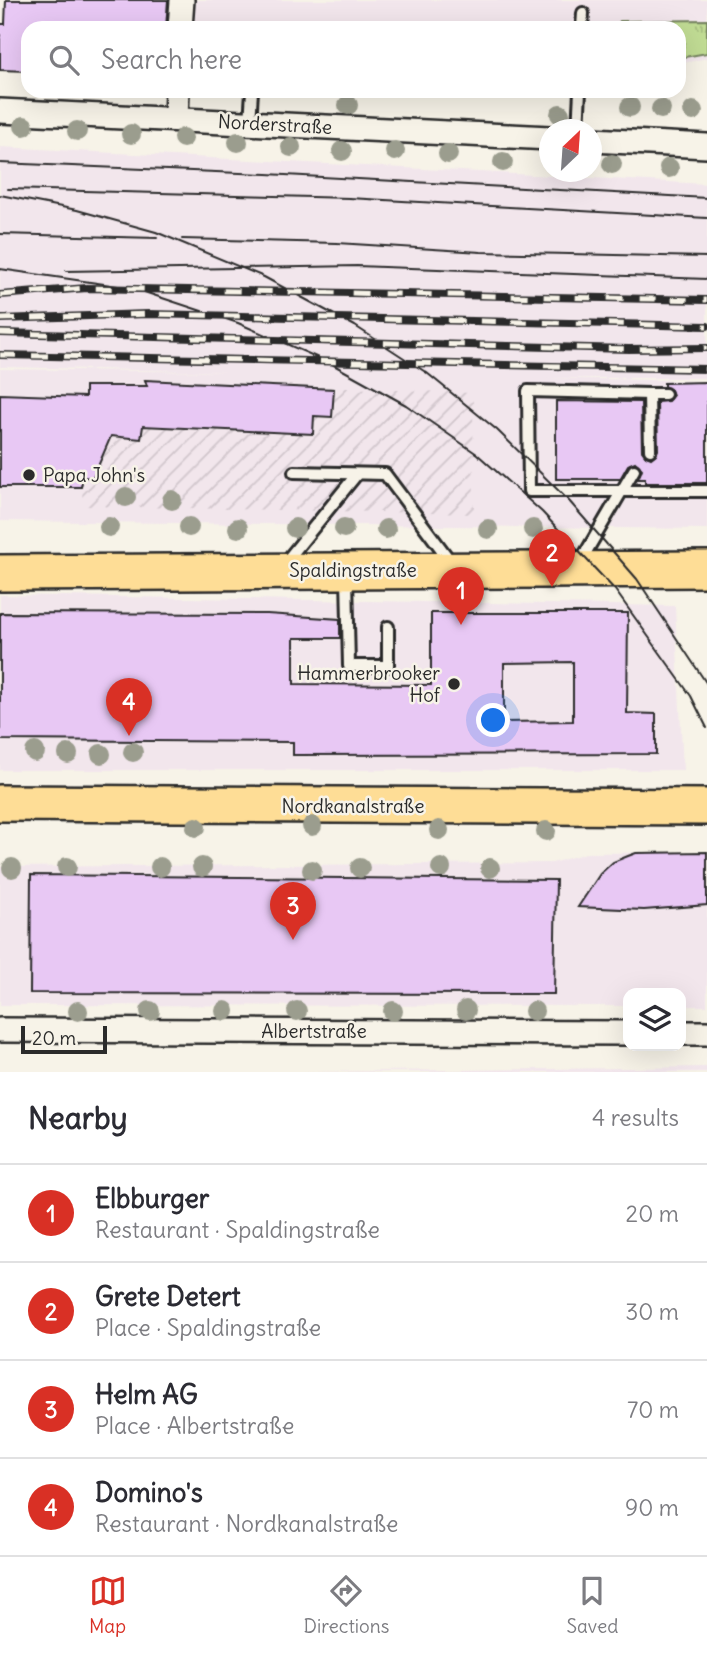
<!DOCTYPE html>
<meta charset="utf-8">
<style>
body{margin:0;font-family:Delius,sans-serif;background:#f2f2f3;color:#2b2b33}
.controls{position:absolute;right:21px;bottom:21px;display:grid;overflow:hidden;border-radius:14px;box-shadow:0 7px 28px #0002}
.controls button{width:63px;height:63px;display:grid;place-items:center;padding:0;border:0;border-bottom:2px solid #e1e1e2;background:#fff;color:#2b2b33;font:35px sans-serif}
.compass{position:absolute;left:539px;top:119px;width:63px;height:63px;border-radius:50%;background:#fff;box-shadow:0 7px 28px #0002;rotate:25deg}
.scale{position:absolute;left:21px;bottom:18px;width:86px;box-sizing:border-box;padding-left:7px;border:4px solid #2b2b2b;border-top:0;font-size:19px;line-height:24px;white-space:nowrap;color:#2b2b2b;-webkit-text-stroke:5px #f7f3e8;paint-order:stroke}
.you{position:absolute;left:494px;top:721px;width:24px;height:24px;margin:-18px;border:5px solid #fff;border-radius:50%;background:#1a73e8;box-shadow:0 0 0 10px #1a73e833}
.badge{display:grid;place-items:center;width:46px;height:46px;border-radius:50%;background:#d93025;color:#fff;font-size:23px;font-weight:700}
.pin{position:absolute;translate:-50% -58px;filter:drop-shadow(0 2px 4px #0008)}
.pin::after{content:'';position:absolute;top:37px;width:24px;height:21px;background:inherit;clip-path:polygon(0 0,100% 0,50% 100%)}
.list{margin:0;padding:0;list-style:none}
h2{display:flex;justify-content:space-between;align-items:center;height:91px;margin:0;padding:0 28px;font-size:30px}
h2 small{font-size:23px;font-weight:400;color:#7c7c81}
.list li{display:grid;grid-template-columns:46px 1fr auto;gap:21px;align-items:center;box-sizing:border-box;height:98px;padding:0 28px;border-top:2px solid #e1e1e2}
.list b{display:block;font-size:26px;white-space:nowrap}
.list p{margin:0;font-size:23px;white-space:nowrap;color:#7c7c81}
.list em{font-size:23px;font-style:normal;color:#7c7c81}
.icon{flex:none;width:38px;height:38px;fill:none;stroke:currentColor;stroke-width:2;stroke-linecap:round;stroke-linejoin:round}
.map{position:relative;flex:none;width:707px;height:1072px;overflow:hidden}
.search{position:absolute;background:#fff;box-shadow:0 7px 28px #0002;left:21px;right:21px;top:21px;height:77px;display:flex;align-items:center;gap:18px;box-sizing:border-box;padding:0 24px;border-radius:21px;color:#7c7c81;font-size:26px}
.sheet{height:483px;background:#fff}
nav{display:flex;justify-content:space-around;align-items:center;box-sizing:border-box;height:98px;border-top:2px solid #e1e1e2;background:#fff;font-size:19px;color:#7c7c81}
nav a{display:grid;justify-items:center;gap:4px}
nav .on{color:#d93025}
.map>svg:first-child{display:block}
</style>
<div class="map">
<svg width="707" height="1072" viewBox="0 0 707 1072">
<defs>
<pattern id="industrial-furrows" width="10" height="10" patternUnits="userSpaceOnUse" patternTransform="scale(1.75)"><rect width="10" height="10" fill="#f2e6ec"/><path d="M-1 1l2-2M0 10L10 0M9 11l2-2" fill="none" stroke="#d0c5cb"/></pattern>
<pattern id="grass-tufts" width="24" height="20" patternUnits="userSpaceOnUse" patternTransform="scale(1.75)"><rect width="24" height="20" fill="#c1dc94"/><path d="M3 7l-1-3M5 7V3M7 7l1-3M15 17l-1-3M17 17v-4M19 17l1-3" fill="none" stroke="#a6bd80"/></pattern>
</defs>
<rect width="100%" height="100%" fill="#f7f3e8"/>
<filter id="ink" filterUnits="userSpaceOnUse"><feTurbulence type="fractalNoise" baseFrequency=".0143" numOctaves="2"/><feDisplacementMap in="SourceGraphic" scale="14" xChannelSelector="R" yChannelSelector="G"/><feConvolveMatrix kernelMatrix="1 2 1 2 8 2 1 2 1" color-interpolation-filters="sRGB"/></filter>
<g filter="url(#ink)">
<!-- built -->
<g fill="#f2e6ec">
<polygon points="195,0 707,0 707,58 679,64 679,28 194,28"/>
<polygon points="0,147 707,184 707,378 547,378 707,381 707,529 0,521 0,369 227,372 0,367"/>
<polygon points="0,595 675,606 683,770 0,770"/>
<polygon points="707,852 707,1006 681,1006 681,993 628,993 628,1006 0,1005 0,867 552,863 586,853"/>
<polygon points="707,1067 707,1072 301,1072"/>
</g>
<!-- industrial -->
<polygon fill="url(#industrial-furrows)" points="145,380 473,393 474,514 82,506 85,386 146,386"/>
<!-- grass -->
<polygon fill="url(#grass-tufts)" stroke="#768460" stroke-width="2" points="707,20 707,53 679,58 679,28 615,28 620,21"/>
<!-- building -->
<g fill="#e8c8f4" stroke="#2b2b2b" stroke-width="2" fill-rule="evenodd">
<polygon points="6,0 168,0 166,28 28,28 28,71 0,70 0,24 5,24"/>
<polygon points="145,380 334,389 332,417 314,416 313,434 143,426 141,439 111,436 93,478 83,477 81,487 0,487 0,394 85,397 85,386 147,386"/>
<polygon points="707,382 707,483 645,483 645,479 638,479 642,469 635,462 628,465 620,479 556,479 556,401 641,402 642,451 646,456 651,458 656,454 658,450 657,402 668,401 673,395 671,390 664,386 664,383"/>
<path d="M0 613 267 614 340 619V638H294V684L431 685V613H628L627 713 656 714V754L293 755V742L0 740ZM573 662V721L504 722V663Z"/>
<polygon points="707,852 707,905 644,910 578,907 600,874 613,862 628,856 636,853"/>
<polygon points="31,875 556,880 554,994 30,993"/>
</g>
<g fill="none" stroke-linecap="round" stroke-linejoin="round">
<!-- lane casing -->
<g stroke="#2b2b2b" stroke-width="16">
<g id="lane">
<polyline points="582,28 583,13"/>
<polyline points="250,123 252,91"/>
<polyline points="578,130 580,91"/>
<polyline points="649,394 528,391 529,491 707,491"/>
<polyline points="650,450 649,394 665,394"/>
<polyline points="294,472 385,474 451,562"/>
<polyline points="284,564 357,474"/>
<polyline points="579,564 634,470"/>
<polyline points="347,577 349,666 388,666 388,627"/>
</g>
</g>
<!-- street casing -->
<g stroke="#2b2b2b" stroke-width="28">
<g id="street">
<polyline points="180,28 182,0"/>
<polyline points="0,111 550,138"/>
<polyline points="176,118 177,91"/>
<polyline points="592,140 707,146"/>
<polyline points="0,1030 628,1033"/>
<polyline points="681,1033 707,1033"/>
</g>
</g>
<!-- primary casing -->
<g stroke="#2b2b2b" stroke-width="40">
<g id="primary">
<polyline points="0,573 707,569"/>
<polyline points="0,803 707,807"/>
</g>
</g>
<!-- lane -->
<use href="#lane" stroke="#f7f3e8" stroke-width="10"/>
<!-- street -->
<use href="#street" stroke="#f7f3e8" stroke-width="23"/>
<!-- primary -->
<use href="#primary" stroke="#fedd96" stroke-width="35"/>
<!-- tram -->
<g stroke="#2b2b2b" stroke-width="2">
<polyline points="0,163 267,174 707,198"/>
<polyline points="8,189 349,198 707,218"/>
<polyline points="0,195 77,210 156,232 264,277 355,326 427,373 497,430 569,501 637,579 707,684"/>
<polyline points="0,234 157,238"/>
<polyline points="182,239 337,243 481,252 707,257"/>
<polyline points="0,269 132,288 238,323 330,363 406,405 477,454 542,512 615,590 691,696 707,728"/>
<polyline points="66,271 357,266 707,279"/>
</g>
<!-- rail casing -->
<g stroke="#2b2b2b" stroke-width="8">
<g id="rail">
<polyline points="0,295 87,288 707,300"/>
<polyline points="0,319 148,314 707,326"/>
<polyline points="0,333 629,349 707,348"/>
<polyline points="0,355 707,369"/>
</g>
</g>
<!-- rail -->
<use href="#rail" stroke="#f7f3e8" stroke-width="5" stroke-dasharray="16" stroke-linecap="butt"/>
</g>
<!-- trees -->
<g fill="#9b9d8e">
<circle cx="348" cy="105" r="10"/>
<circle cx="630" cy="107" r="10"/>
<circle cx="661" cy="109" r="10"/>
<circle cx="693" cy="111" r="10"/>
<circle cx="560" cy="114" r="10"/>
<circle cx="24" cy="126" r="10"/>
<circle cx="77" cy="131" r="10"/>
<circle cx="131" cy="134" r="10"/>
<circle cx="183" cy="138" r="10"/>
<circle cx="238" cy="142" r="10"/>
<circle cx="291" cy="147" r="10"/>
<circle cx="342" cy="151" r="10"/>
<circle cx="395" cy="151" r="10"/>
<circle cx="448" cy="154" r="10"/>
<circle cx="503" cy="162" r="10"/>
<circle cx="612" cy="164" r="10"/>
<circle cx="669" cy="168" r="10"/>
<circle cx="126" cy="497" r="10"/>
<circle cx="172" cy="500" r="10"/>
<circle cx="109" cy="527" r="10"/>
<circle cx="189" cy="527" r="10"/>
<circle cx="238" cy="528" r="10"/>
<circle cx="295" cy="528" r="10"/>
<circle cx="344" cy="528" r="10"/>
<circle cx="386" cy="529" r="10"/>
<circle cx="488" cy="529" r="10"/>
<circle cx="533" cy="529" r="10"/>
<circle cx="35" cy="752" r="10"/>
<circle cx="133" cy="752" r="10"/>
<circle cx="68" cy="754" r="10"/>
<circle cx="101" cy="754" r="10"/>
<circle cx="312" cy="826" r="10"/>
<circle cx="196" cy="827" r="10"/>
<circle cx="439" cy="830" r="10"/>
<circle cx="546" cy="831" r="10"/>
<circle cx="67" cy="867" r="10"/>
<circle cx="160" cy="867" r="10"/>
<circle cx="202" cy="867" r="10"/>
<circle cx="12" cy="868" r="10"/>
<circle cx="360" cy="868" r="10"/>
<circle cx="441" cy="868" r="10"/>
<circle cx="490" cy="868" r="10"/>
<circle cx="312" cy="870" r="10"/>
<circle cx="466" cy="1010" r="10"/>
<circle cx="78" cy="1011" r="10"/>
<circle cx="150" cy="1011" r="10"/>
<circle cx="225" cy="1011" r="10"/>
<circle cx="297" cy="1011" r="10"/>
<circle cx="393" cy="1011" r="10"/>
<circle cx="534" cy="1011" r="10"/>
</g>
</g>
<!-- markers -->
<g fill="#2b2b2b" stroke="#f7f3e8" stroke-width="2.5">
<circle cx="29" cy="475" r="7"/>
<circle cx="454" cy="684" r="7"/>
</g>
<g text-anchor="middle" stroke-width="5" stroke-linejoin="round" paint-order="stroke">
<!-- street labels -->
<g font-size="19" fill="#2b2b2b" stroke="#f7f3e8">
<text transform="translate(275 124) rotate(3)" y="7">Norderstraße</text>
<text x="353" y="577">Spaldingstraße</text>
<text x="353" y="813">Nordkanalstraße</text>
<text x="314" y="1038">Albertstraße</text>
</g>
<!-- poi labels -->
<g font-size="19" fill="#2b2b2b" stroke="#f7f3e8" text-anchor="start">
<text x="43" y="482">Papa John's</text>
<text x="440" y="680" text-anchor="end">Hammerbrooker<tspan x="440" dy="22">Hof</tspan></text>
</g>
</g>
</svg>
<div class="controls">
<button><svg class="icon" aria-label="layers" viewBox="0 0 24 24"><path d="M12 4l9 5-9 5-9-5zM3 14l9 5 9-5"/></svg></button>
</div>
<svg class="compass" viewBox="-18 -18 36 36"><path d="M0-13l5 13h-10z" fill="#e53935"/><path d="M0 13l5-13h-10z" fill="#7c7c81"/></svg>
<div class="scale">20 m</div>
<div class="you"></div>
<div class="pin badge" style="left:461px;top:625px">1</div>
<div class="pin badge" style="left:552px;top:587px">2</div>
<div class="pin badge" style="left:293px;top:940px">3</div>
<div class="pin badge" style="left:129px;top:736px">4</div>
<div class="search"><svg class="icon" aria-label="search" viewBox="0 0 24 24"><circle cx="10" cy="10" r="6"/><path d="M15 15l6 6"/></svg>Search here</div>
</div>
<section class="sheet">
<h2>Nearby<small>4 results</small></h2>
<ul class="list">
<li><span class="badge">1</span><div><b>Elbburger</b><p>Restaurant · Spaldingstraße</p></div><em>20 m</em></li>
<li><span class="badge">2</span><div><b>Grete Detert</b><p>Place · Spaldingstraße</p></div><em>30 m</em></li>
<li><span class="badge">3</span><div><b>Helm AG</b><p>Place · Albertstraße</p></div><em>70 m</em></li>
<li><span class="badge">4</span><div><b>Domino's</b><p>Restaurant · Nordkanalstraße</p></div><em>90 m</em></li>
</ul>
</section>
<nav>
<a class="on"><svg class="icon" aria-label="map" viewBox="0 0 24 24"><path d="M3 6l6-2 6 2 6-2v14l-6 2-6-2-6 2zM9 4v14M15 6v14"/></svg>Map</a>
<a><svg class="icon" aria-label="directions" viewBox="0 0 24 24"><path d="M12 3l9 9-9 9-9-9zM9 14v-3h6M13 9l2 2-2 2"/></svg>Directions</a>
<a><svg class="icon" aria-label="saved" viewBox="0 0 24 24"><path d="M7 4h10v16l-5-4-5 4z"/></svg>Saved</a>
</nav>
